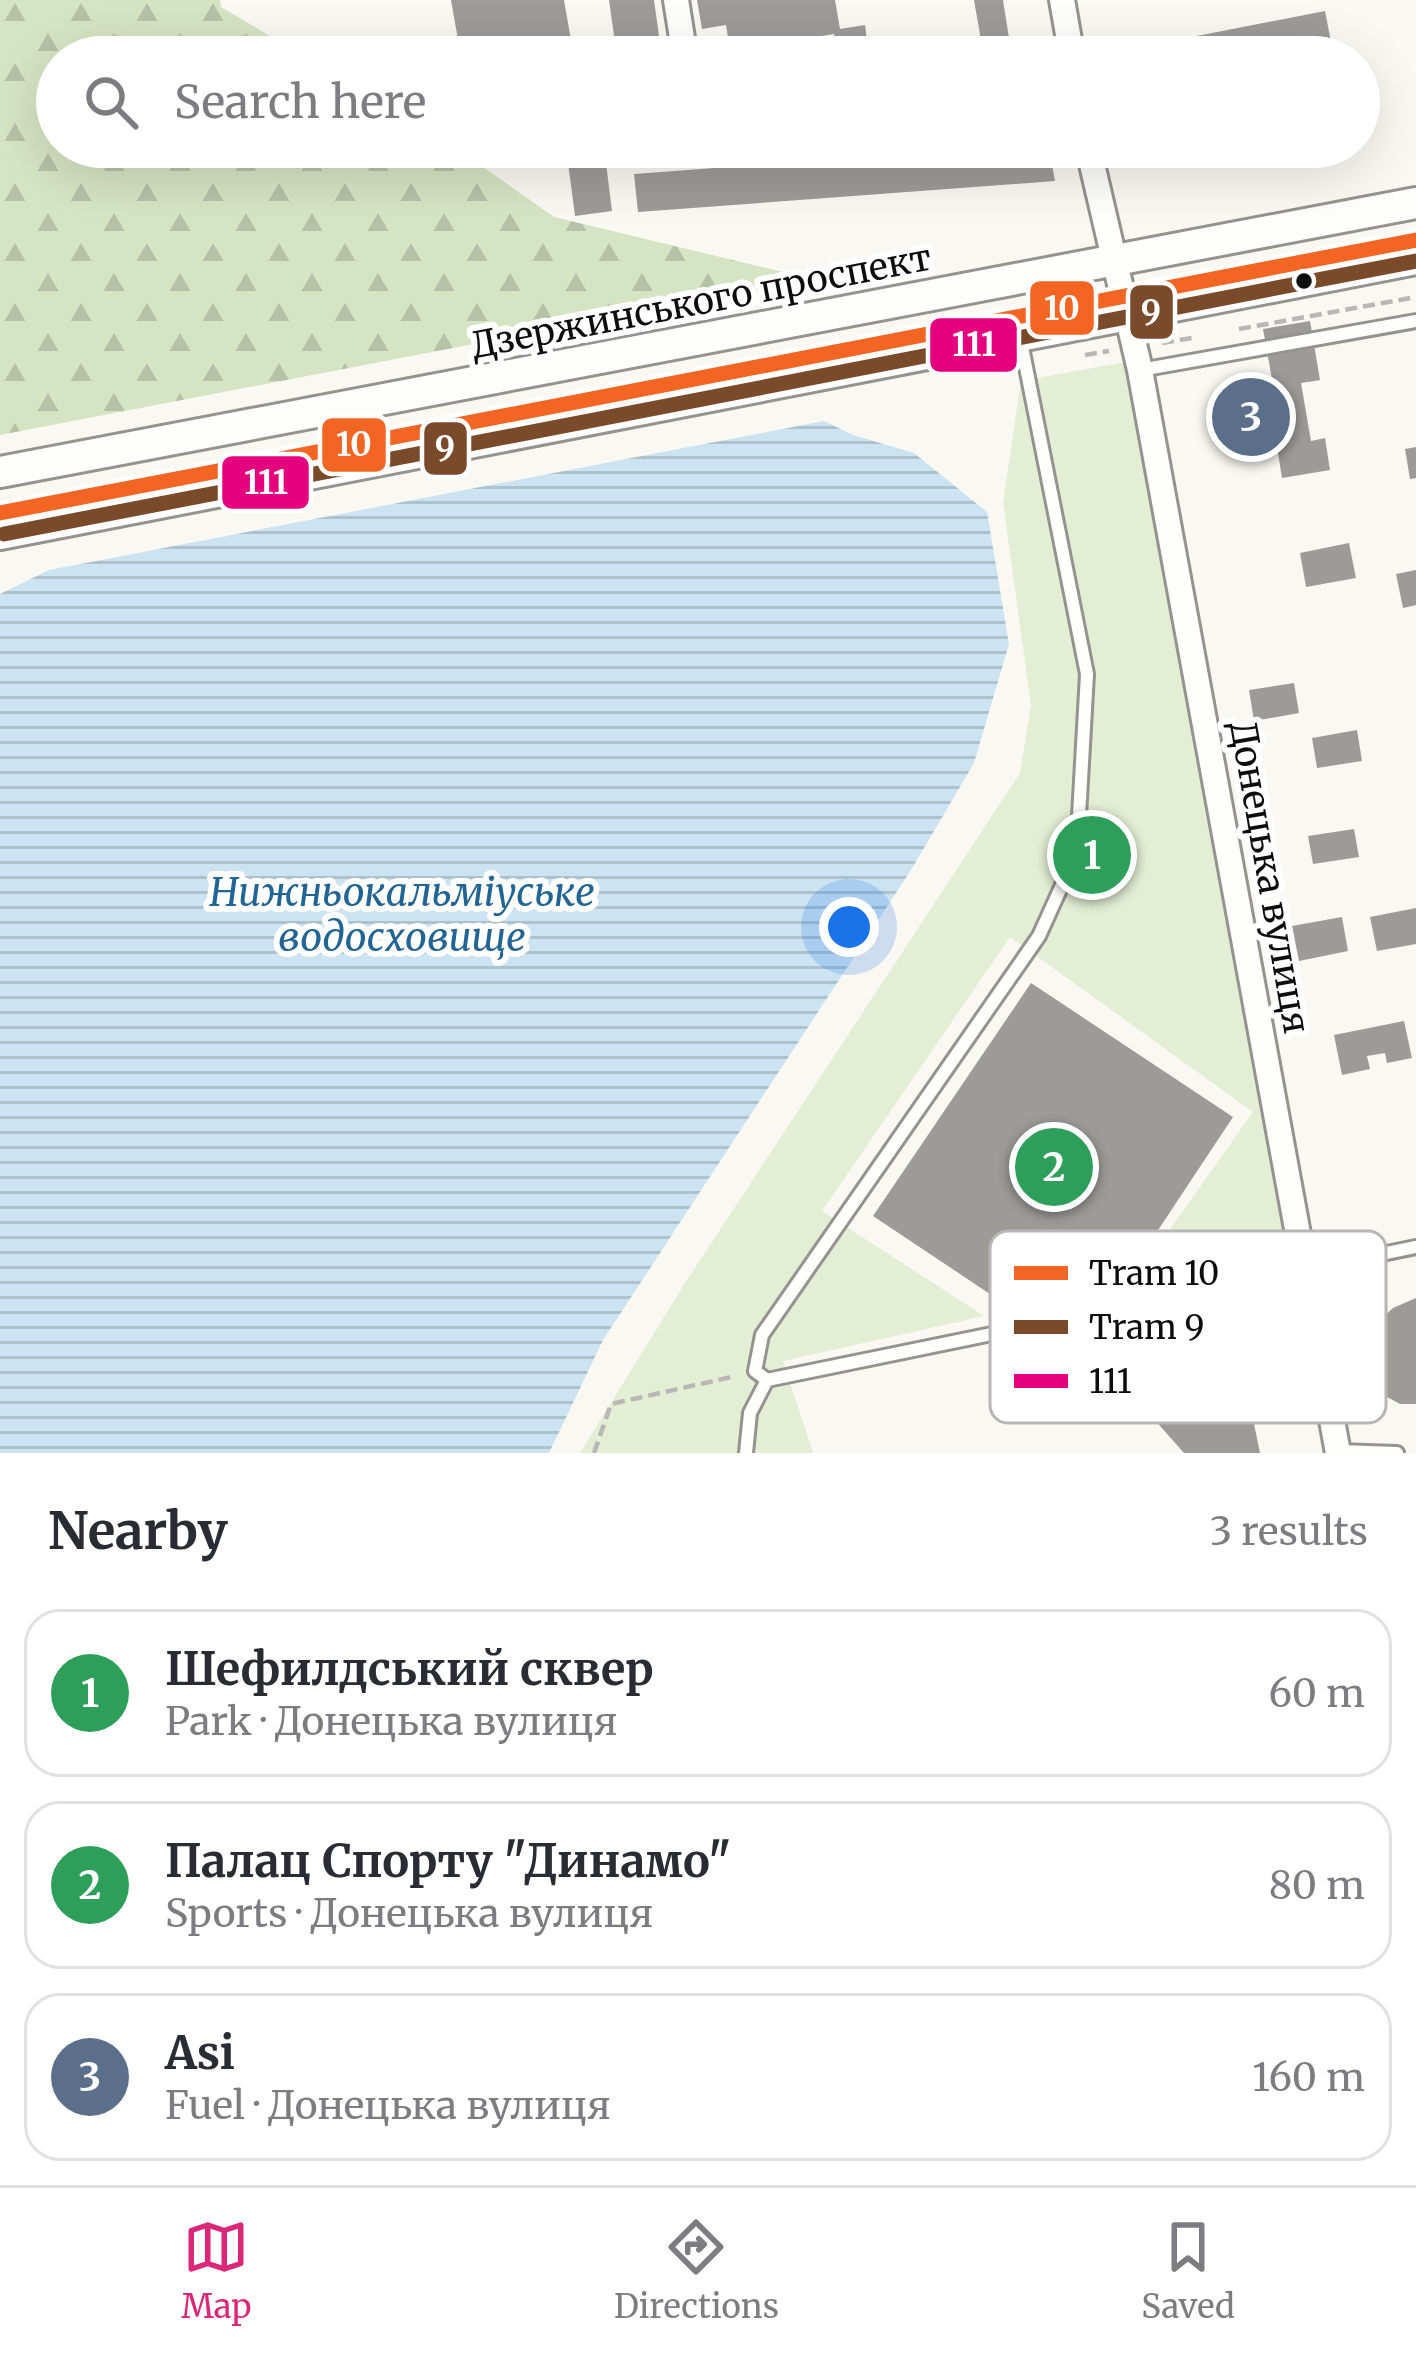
<!DOCTYPE html>
<meta charset="utf-8">
<style>
body{margin:0;font-family:Merriweather,serif;background:#f7f7f7;color:#2b2b33}
.you{position:absolute;left:849px;top:927px;width:42px;height:42px;margin:-30px;border:9px solid #fff;border-radius:50%;background:#1a73e8;box-shadow:0 0 0 18px #1a73e833}
.badge{display:grid;place-items:center;width:78px;height:78px;border-radius:50%;background:#db2777;color:#fff;font-size:39px;font-weight:700}
.pin{position:absolute;translate:-50% -50%;border:6px solid #fff;box-shadow:0 3px 12px #0006}
.list{margin:0;padding:0;list-style:none}
h2{display:flex;justify-content:space-between;align-items:center;height:156px;margin:0;padding:0 48px;font-size:51px}
h2 small{font-size:39px;font-weight:400;color:#7c7c81}
.list li{display:grid;grid-template-columns:78px 1fr auto;gap:36px;align-items:center;box-sizing:border-box;height:168px;margin:0 24px 24px;padding:0 24px;border:3px solid #e1e1e2;border-radius:36px}
.list b{display:block;font-size:45px;white-space:nowrap}
.list p{margin:0;font-size:39px;white-space:nowrap;color:#7c7c81}
.list em{font-size:39px;font-style:normal;color:#7c7c81}
.icon{flex:none;width:66px;height:66px;fill:none;stroke:currentColor;stroke-width:2;stroke-linecap:round;stroke-linejoin:round}
.map{position:relative;flex:none;width:1416px;height:1453px;overflow:hidden}
.search{position:absolute;background:#fff;box-shadow:0 12px 48px #0002;left:36px;right:36px;top:36px;height:132px;display:flex;align-items:center;gap:30px;box-sizing:border-box;padding:0 42px;border-radius:66px;color:#7c7c81;font-size:45px}
.sheet{height:732px;background:#fff}
nav{display:flex;justify-content:space-around;align-items:center;box-sizing:border-box;height:168px;border-top:3px solid #e1e1e2;background:#fff;font-size:33px;color:#7c7c81}
nav a{display:grid;justify-items:center;gap:6px}
nav .on{color:#db2777}
.map>svg:first-child{display:block}
</style>
<div class="map">
<svg width="1416" height="1453" viewBox="0 0 1416 1453">
<defs>
<pattern id="forest-firs" width="22" height="20" patternUnits="userSpaceOnUse" patternTransform="scale(3)"><rect width="22" height="20" fill="#d5e4c3"/><path d="M5 1l3.5 6h-7zM16 11l3.5 6h-7z" fill="#b6c2a6"/></pattern>
<pattern id="water-rules" width="6" height="5" patternUnits="userSpaceOnUse" patternTransform="scale(3)"><rect width="6" height="5" fill="#cce4f1"/><path d="M0 2.5h6" fill="none" stroke="#aec2cd"/></pattern>
</defs>
<rect width="100%" height="100%" fill="#faf8f2"/>
<!-- forest -->
<polygon fill="url(#forest-firs)" points="0,0 220,0 221,7 306,57 57,57 57,147 455,147 554,217 812,279 0,435"/>
<!-- park -->
<polygon fill="#e4eed4" points="1125,362 1291,1247 1057,1300 1158,1246 1253,1112 1010,937 822,1211 984,1316 783,1361 813,1453 580,1453 685,1283 1020,773 1031,706 1003,502 1021,381"/>
<!-- water -->
<polygon fill="url(#water-rules)" points="824,421 853,435 914,453 987,512 1009,644 974,763 911,870 603,1340 549,1453 0,1453 0,594 49,570"/>
<!-- building -->
<g fill="#9d9b98">
<polygon points="451,0 564,0 574,57 461,57"/>
<polygon points="609,0 654,0 662,57 617,57"/>
<polygon points="697,0 835,0 840,29 865,25 869,53 837,57 834,34 730,51 726,25 702,29"/>
<polygon points="974,0 1003,0 1012,57 977,57 974,41 981,40"/>
<polygon points="1325,11 1334,57 1110,57 1110,53"/>
<polygon points="566,147 604,147 612,211 575,216"/>
<polygon points="754,147 754,166 981,156 979,147 1049,147 1055,181 638,212 634,174 715,168 716,149"/>
<polygon points="1310,321 1320,380 1301,383 1311,441 1325,438 1330,470 1282,478 1277,447 1284,446 1263,329"/>
<polygon points="1416,447 1416,478 1410,479 1405,449"/>
<polygon points="1349,543 1356,578 1306,587 1300,553"/>
<polygon points="1416,570 1416,605 1403,608 1396,574"/>
<polygon points="1294,683 1299,713 1254,721 1249,690"/>
<polygon points="1357,730 1362,761 1317,768 1312,738"/>
<polygon points="1354,829 1359,857 1313,864 1308,836"/>
<polygon points="1416,908 1416,944 1377,951 1370,917"/>
<polygon points="1342,917 1348,951 1299,961 1292,926"/>
<polygon points="1031,983 1233,1117 1129,1274 1085,1246 1032,1322 873,1216"/>
<polygon points="1404,1021 1412,1058 1387,1063 1385,1053 1367,1056 1370,1069 1342,1075 1334,1035"/>
<polygon points="1416,1298 1416,1404 1400,1404 1378,1392 1370,1374 1372,1327 1393,1308"/>
<polygon points="1247,1390 1260,1453 1184,1453 1146,1410"/>
</g>
<g fill="none" stroke-linecap="round" stroke-linejoin="round">
<!-- service casing -->
<g stroke="#949390" stroke-width="18">
<g id="service">
<polyline points="1140,370 1416,321"/>
<polyline points="767,1380 1416,1247"/>
<polyline points="1338,1451 1397,1453"/>
<polyline points="746,1453 750,1413 767,1380 755,1371 762,1335 1039,936 1077,852 1087,674 1020,337"/>
</g>
</g>
<!-- minor casing -->
<g stroke="#949390" stroke-width="30">
<g id="minor">
<polyline points="676,0 685,57"/>
<polyline points="1062,0 1072,57"/>
<polyline points="1088,147 1140,370 1338,1453"/>
</g>
</g>
<!-- tertiary casing -->
<g stroke="#949390" stroke-width="36">
<g id="tertiary">
<polyline points="0,472 1416,203"/>
<polyline points="0,534 1416,259"/>
</g>
</g>
<!-- path -->
<g stroke="#b8b7b6" stroke-width="4.5" stroke-dasharray="12 6" stroke-linecap="butt">
<polyline points="1239,329 1416,297"/>
<polyline points="1162,343 1192,338"/>
<polyline points="1085,355 1109,351"/>
<polyline points="594,1453 611,1404 736,1376"/>
</g>
<!-- service -->
<use href="#service" stroke="#fefefd" stroke-width="12"/>
<!-- minor -->
<use href="#minor" stroke="#fefefd" stroke-width="24"/>
<!-- tertiary -->
<use href="#tertiary" stroke="#fefefd" stroke-width="30"/>
<!-- bus-1 casing -->
<g stroke="#fff" stroke-width="24">
<polyline id="bus-1" points="0,534 1416,259"/>
</g>
<!-- bus-1 -->
<use href="#bus-1" stroke="#e5007d" stroke-width="15"/>
<!-- tram-1 casing -->
<g stroke="#fff" stroke-width="24">
<polyline id="tram-1" points="0,513 1416,240"/>
</g>
<!-- tram-2 casing -->
<g stroke="#fff" stroke-width="24">
<polyline id="tram-2" points="4,534 1416,261"/>
</g>
<!-- tram-1 -->
<use href="#tram-1" stroke="#f26522" stroke-width="15"/>
<!-- tram-2 -->
<use href="#tram-2" stroke="#7a4b2a" stroke-width="15"/>
</g>
<!-- markers -->
<circle fill="#0d0d0d" stroke="#fff" stroke-width="4.5" cx="1304" cy="281" r="10"/>
<g text-anchor="middle" stroke-width="12" stroke-linejoin="round" paint-order="stroke">
<!-- street labels -->
<g font-size="36" fill="#0d0d0d" stroke="#fff">
<text transform="translate(701 301) rotate(-11)" y="13">Дзержинського проспект</text>
<text transform="translate(1270 877) rotate(80)" y="13">Донецька вулиця</text>
</g>
<!-- water labels -->
<g font-size="39" font-style="italic" fill="#226493" stroke="#fff">
<text x="402" y="906">Нижньокальміуське<tspan x="402" dy="45">водосховище</tspan></text>
</g>
</g>
<!-- legend -->
<rect x="990" y="1231" width="396" height="192" rx="18" fill="#fff" stroke="#b6b6b6" stroke-width="3"/>
<rect x="1014" y="1266" width="54" height="14" fill="#f26522"/>
<rect x="1014" y="1320" width="54" height="14" fill="#7a4b2a"/>
<rect x="1014" y="1374" width="54" height="14" fill="#e5007d"/>
<g font-size="33" fill="#0d0d0d">
<text x="1089" y="1285">Tram 10</text>
<text x="1089" y="1339">Tram 9</text>
<text x="1089" y="1393">111</text>
</g>
<g stroke="#fff" stroke-width="4.5">
<rect x="1028" y="279" width="68" height="58" rx="12" fill="#f26522"/>
<rect x="1128" y="283" width="47" height="58" rx="12" fill="#7a4b2a"/>
<rect x="928" y="316" width="91" height="58" rx="12" fill="#e5007d"/>
<rect x="320" y="416" width="68" height="58" rx="12" fill="#f26522"/>
<rect x="422" y="420" width="47" height="57" rx="12" fill="#7a4b2a"/>
<rect x="220" y="454" width="91" height="57" rx="12" fill="#e5007d"/>
</g>
<g font-size="33" text-anchor="middle" font-weight="bold" fill="#fff">
<text x="1062" y="320">10</text>
<text x="1151" y="324">9</text>
<text x="974" y="356">111</text>
<text x="354" y="456">10</text>
<text x="445" y="460">9</text>
<text x="266" y="494">111</text>
</g>
</svg>
<div class="you"></div>
<div class="pin badge" style="left:1092px;top:855px;background:#2e9e5b">1</div>
<div class="pin badge" style="left:1054px;top:1167px;background:#2e9e5b">2</div>
<div class="pin badge" style="left:1251px;top:417px;background:#5c6f8a">3</div>
<div class="search"><svg class="icon" aria-label="search" viewBox="0 0 24 24"><circle cx="10" cy="10" r="6"/><path d="M15 15l6 6"/></svg>Search here</div>
</div>
<section class="sheet">
<h2>Nearby<small>3 results</small></h2>
<ul class="list">
<li><span class="badge" style="background:#2e9e5b">1</span><div><b>Шефилдський сквер</b><p>Park · Донецька вулиця</p></div><em>60 m</em></li>
<li><span class="badge" style="background:#2e9e5b">2</span><div><b>Палац Спорту &quot;Динамо&quot;</b><p>Sports · Донецька вулиця</p></div><em>80 m</em></li>
<li><span class="badge" style="background:#5c6f8a">3</span><div><b>Asi</b><p>Fuel · Донецька вулиця</p></div><em>160 m</em></li>
</ul>
</section>
<nav>
<a class="on"><svg class="icon" aria-label="map" viewBox="0 0 24 24"><path d="M3 6l6-2 6 2 6-2v14l-6 2-6-2-6 2zM9 4v14M15 6v14"/></svg>Map</a>
<a><svg class="icon" aria-label="directions" viewBox="0 0 24 24"><path d="M12 3l9 9-9 9-9-9zM9 14v-3h6M13 9l2 2-2 2"/></svg>Directions</a>
<a><svg class="icon" aria-label="saved" viewBox="0 0 24 24"><path d="M7 4h10v16l-5-4-5 4z"/></svg>Saved</a>
</nav>
